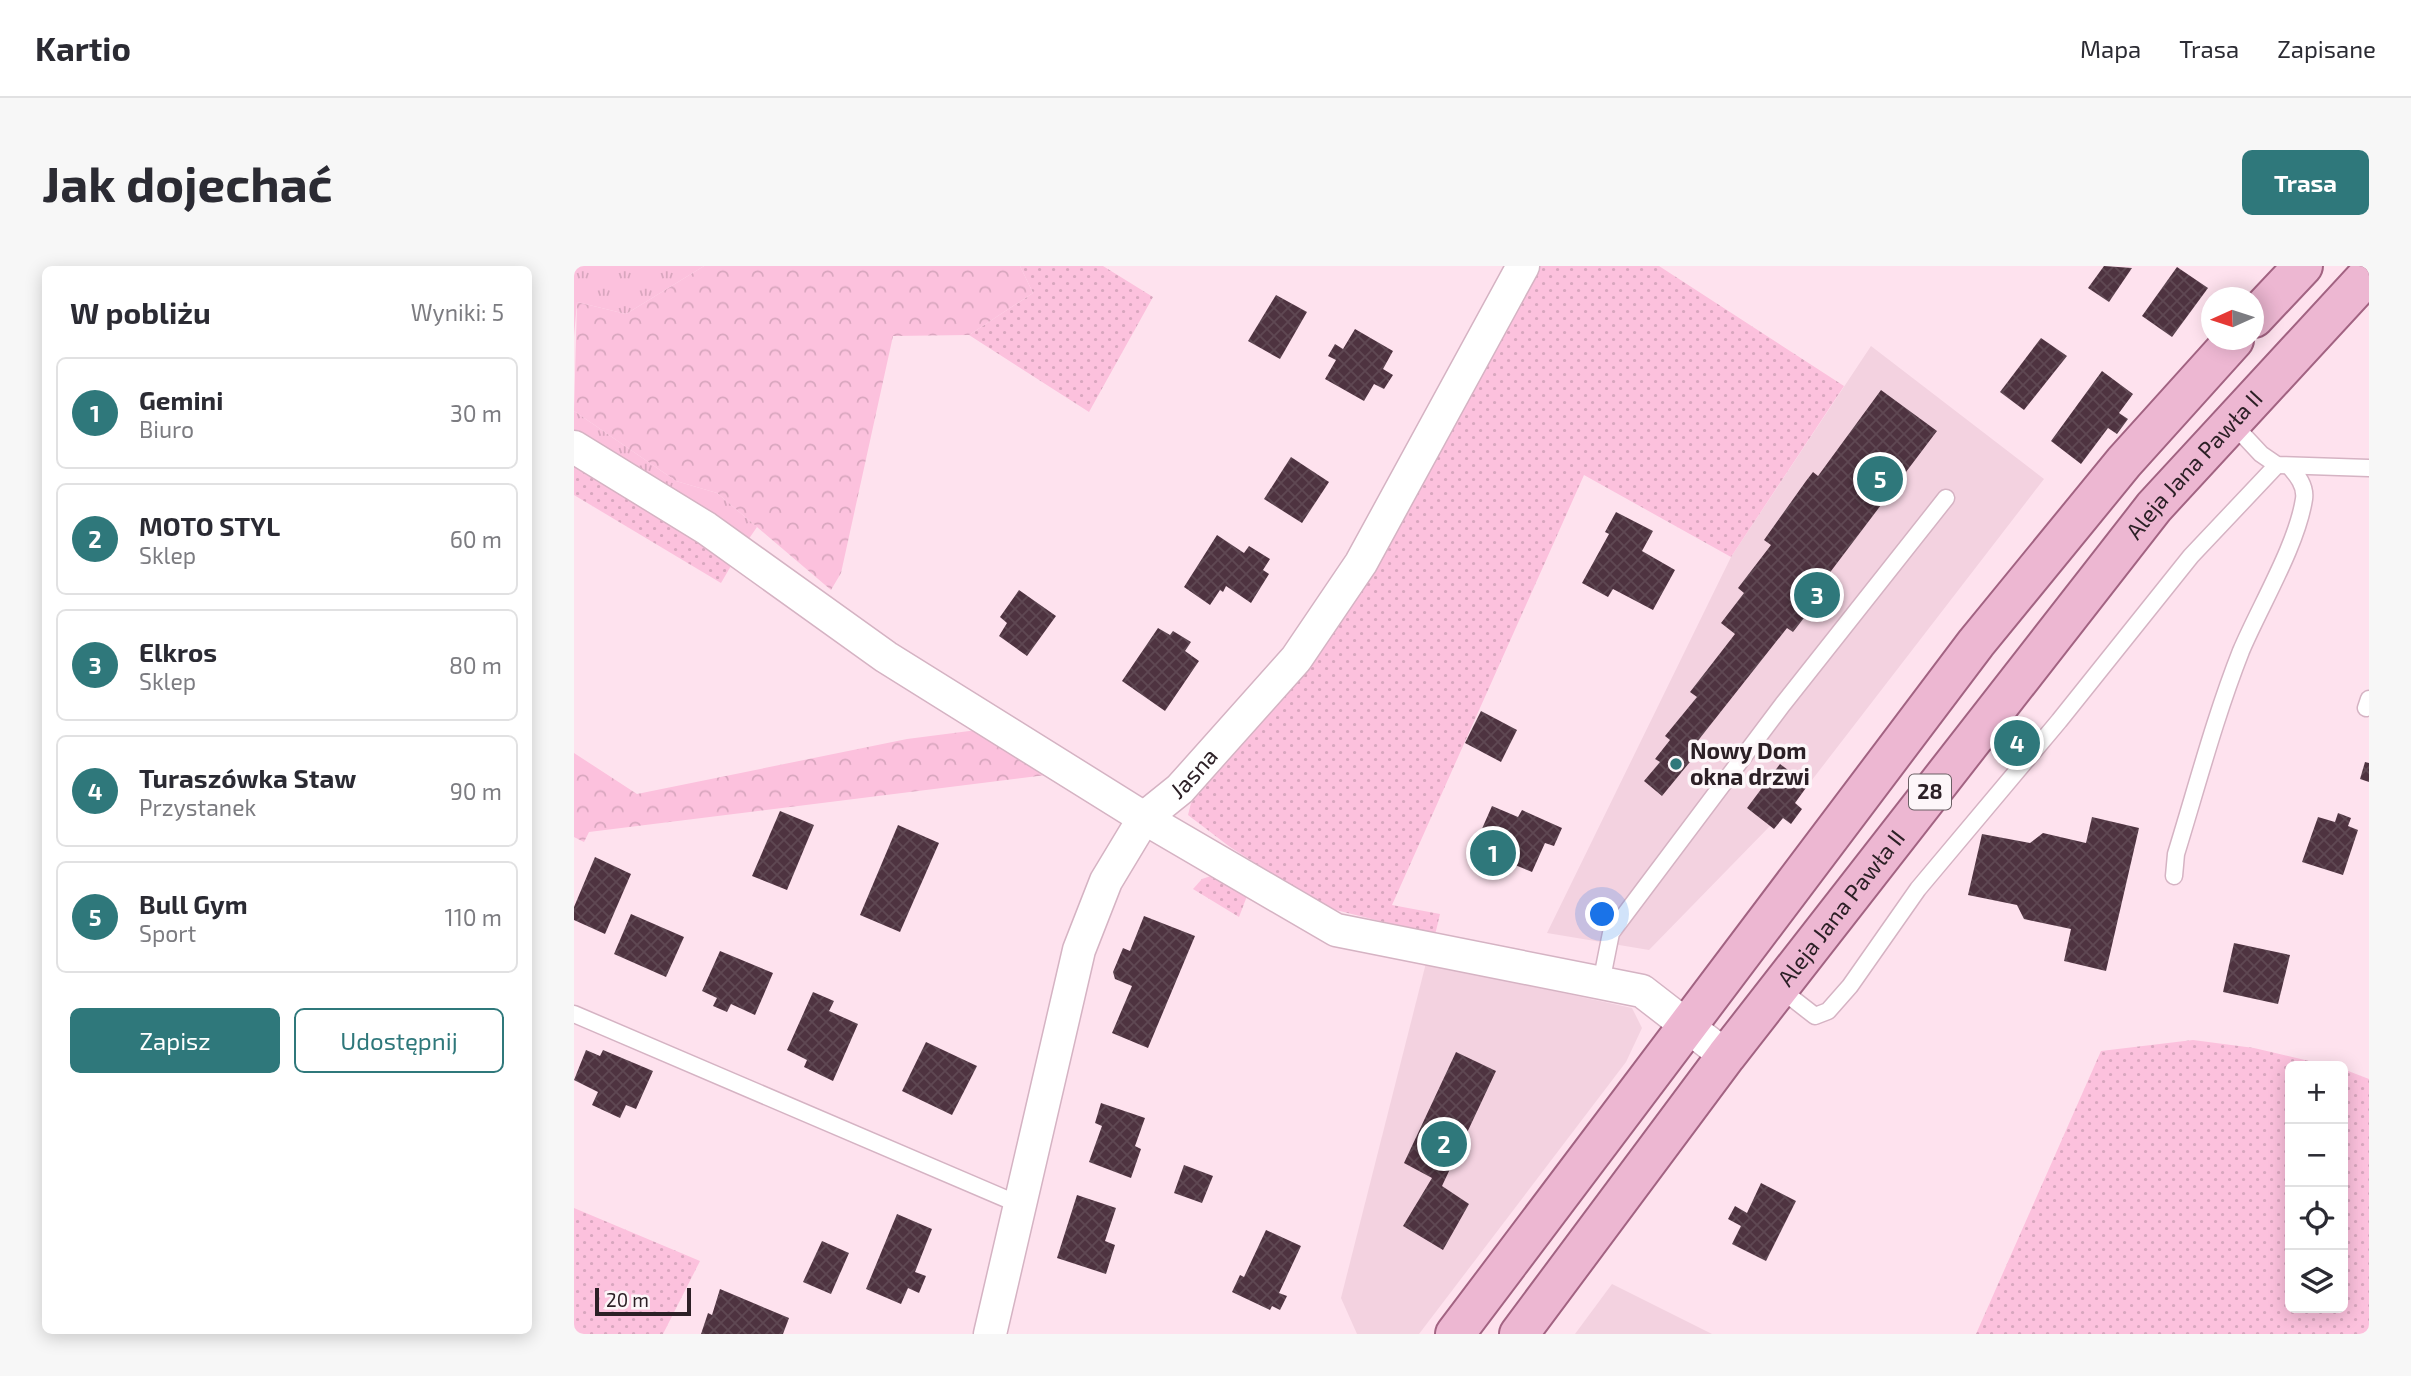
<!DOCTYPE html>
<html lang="pl">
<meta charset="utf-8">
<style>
body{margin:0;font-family:"Exo 2",sans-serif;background:#f7f7f7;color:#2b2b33}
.controls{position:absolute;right:21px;bottom:21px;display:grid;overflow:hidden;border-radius:10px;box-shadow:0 4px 18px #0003}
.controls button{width:63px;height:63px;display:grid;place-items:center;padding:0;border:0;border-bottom:2px solid #e1e1e2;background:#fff;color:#2b2b33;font:35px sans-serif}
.compass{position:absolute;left:1627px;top:21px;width:63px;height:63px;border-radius:50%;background:#fff;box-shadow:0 4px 18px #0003;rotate:267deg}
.scale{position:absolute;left:21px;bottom:18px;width:96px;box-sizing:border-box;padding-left:7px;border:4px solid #2c2026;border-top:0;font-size:19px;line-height:24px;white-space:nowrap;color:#2c2026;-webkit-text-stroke:5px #fdf6f9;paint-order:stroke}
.you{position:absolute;left:1029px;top:649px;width:24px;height:24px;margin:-18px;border:5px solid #fff;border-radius:50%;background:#1a73e8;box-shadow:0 0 0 10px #1a73e833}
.badge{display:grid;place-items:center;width:46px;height:46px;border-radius:50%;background:#2f787b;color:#fff;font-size:23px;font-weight:700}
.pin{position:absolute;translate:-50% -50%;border:4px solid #fff;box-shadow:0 2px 7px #0006}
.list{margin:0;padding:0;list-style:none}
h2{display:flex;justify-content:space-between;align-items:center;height:91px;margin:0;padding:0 28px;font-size:30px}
h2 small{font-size:23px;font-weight:400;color:#7c7c81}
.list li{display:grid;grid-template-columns:46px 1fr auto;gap:21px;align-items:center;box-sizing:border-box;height:112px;margin:0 14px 14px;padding:0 14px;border:2px solid #e1e1e2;border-radius:10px}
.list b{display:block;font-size:26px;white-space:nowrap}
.list p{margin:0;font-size:23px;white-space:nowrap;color:#7c7c81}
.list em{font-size:23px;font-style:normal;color:#7c7c81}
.actions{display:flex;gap:14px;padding:21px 28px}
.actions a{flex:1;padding:16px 0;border:2px solid #2f787b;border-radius:10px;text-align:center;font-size:24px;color:#2f787b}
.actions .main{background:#2f787b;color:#fff}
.icon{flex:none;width:38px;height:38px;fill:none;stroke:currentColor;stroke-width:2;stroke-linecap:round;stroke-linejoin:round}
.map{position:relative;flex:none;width:1795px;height:1068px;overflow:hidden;border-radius:10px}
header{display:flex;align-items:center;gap:42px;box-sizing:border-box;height:98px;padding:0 35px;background:#fff;border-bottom:2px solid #e1e1e2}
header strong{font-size:33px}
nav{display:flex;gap:38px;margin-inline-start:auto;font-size:24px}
.intro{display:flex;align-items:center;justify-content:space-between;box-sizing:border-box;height:168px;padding:0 42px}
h1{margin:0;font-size:49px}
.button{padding:18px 32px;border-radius:10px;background:#2f787b;color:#fff;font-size:24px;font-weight:700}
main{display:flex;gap:42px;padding:0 42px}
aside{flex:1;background:#fff;border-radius:10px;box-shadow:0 4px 18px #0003}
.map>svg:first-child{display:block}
</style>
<header>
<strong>Kartio</strong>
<nav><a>Mapa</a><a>Trasa</a><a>Zapisane</a></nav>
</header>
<div class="intro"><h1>Jak dojechać</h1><a class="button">Trasa</a></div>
<main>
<aside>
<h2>W pobliżu<small>Wyniki: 5</small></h2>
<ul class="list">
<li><span class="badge">1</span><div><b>Gemini</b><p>Biuro</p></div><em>30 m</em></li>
<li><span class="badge">2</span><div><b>MOTO STYL</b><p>Sklep</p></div><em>60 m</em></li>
<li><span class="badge">3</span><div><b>Elkros</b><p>Sklep</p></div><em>80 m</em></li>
<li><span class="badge">4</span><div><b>Turaszówka Staw</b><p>Przystanek</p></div><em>90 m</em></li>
<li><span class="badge">5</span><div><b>Bull Gym</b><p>Sport</p></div><em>110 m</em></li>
</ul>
<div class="actions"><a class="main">Zapisz</a><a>Udostępnij</a></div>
</aside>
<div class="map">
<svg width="1795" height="1068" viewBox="0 0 1795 1068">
<defs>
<pattern id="grass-dots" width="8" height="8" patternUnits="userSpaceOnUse" patternTransform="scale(1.75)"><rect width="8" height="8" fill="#fcc1dd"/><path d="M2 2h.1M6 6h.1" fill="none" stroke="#d8a6be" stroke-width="1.8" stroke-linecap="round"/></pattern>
<pattern id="forest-crowns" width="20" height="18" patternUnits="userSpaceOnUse" patternTransform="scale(1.75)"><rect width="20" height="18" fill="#fcc1dd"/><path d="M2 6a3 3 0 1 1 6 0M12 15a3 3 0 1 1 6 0" fill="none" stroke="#d8a6be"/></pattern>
<pattern id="park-tufts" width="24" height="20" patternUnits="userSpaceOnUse" patternTransform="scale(1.75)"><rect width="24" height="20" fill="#fcc1dd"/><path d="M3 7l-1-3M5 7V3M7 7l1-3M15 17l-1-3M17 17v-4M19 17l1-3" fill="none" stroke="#d8a6be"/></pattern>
<pattern id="building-cross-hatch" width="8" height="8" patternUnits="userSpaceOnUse" patternTransform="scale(1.75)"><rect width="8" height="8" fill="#4e3340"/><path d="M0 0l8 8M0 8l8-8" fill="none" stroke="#5f4853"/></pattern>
</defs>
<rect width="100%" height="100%" fill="#fee2ee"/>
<!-- built -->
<g fill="#f3d2e0">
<polygon points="1297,80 1470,213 1221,536 1228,543 1217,558 1209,552 1196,560 1075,684 973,667 1157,291"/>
<polygon points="852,697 1058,742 1068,762 1052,796 845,1068 783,1068 767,1032"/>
<polygon points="1038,1018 1138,1068 1001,1068"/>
</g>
<!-- grass -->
<g fill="url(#grass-dots)">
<polygon points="446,0 529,0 579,31 515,146 395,69 459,27"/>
<path d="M959 0H1085L1270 120 1157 291 1010 209 818 639 866 648 861 669 750 641 656 581 614 549 617 537C670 476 729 416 772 347 842 236 899 116 959 0Z"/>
<polygon points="0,195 161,293 147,317 0,229"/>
<polygon points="637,610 673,630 665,651 619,623 628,613"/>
<polygon points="1619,774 1680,782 1756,800 1716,800 1716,1042 1769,1042 1769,803 1795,813 1795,1068 1402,1068 1527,785"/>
<polygon points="0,942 126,995 89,1068 0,1068"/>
</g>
<!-- forest -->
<g fill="url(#forest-crowns)">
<polygon points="130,0 446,0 459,27 395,69 319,70 267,307 257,324 143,227 102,215 0,145 3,36 52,48"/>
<polygon points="411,463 472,509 15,566 10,576 0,571 0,487 63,528 333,473"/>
</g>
<!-- park -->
<g fill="url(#park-tufts)">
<polygon points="0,0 130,0 52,48 3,36 0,71"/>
<polygon points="0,145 102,215 143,227 183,261 161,293 0,195"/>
</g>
<!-- building -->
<g fill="url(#building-cross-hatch)">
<polygon points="1530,0 1558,2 1535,36 1514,22"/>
<polygon points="1603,1 1634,22 1598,71 1568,50"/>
<polygon points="702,29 733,46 706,93 674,75"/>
<polygon points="781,63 819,85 809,103 819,109 810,123 800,118 790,135 751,113 762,94 754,90 761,78 769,83"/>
<polygon points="1467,72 1493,90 1450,144 1426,126"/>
<polygon points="1528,105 1559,128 1545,147 1554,153 1543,168 1534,162 1507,198 1477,175"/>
<polygon points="1307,124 1363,165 1248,317 1254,321 1219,366 1213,362 1115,486 1120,491 1088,530 1070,515 1086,496 1081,493 1096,474 1091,470 1123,431 1116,426 1161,368 1147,357 1170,327 1164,322 1197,279 1190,274 1232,215 1239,206 1244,210"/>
<polygon points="717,191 755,216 728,257 690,233"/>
<polygon points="1042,246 1079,265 1068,285 1101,304 1079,344 1039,323 1034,331 1008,317 1035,268 1031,266"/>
<polygon points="643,269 670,287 675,280 696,293 689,304 695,308 677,337 652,320 649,326 646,324 636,339 610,321"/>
<polygon points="445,324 482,350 453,390 425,370 433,357 426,351"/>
<polygon points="584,362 596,369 599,365 617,376 611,385 625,395 591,445 548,415"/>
<polygon points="907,445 943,464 927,496 891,477"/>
<polygon points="1791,496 1795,497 1795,516 1786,513"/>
<polygon points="1206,498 1234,519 1221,537 1228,543 1217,558 1209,552 1200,563 1173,542"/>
<polygon points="918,540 944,551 948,544 988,562 980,580 971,577 958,606 929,594 924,602 896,590"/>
<polygon points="206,545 240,559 213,624 178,610"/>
<polygon points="1764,547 1777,552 1774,560 1784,564 1769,609 1728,596 1744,551 1761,556"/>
<polygon points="1518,551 1565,562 1532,705 1490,695 1497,663 1450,653 1443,639 1394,629 1408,568 1456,577 1469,567 1512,577"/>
<polygon points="324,559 365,577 326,666 286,649"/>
<polygon points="21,591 57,608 31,668 0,654 0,641"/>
<polygon points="57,648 110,671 92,711 40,688"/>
<polygon points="570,650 621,670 574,782 538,767 558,720 541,713 539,706 549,682 556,685"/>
<polygon points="1660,677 1716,689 1704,738 1649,726"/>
<polygon points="146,685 199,707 181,749 157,738 153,746 139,740 143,732 128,725"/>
<polygon points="239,726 260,735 255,745 284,758 259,815 230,801 233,794 213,784"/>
<polygon points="352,776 403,800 378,849 328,825"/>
<polygon points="12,784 26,790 29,784 79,805 62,843 52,839 46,852 18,839 24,826 0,814"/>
<polygon points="882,786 922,805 868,920 895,938 869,984 829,960 858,912 830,897"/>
<polygon points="527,837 571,852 561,880 567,883 557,912 515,896 528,860 521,857"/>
<polygon points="610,899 639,910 628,937 600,927"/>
<polygon points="1187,917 1222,935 1192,995 1158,978 1167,960 1154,953 1161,940 1173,947"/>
<polygon points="503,929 542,942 531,975 541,979 532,1008 483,992"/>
<polygon points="323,948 358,963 341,1006 352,1010 345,1027 334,1022 327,1038 292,1023"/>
<polygon points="692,964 727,980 705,1027 713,1030 706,1044 698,1040 696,1044 658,1026 666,1009 670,1011"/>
<polygon points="248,975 275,987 257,1028 229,1016"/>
<polygon points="146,1023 215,1052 209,1068 127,1068 134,1047 138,1049"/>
</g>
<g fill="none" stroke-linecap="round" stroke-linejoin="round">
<!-- service casing -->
<g stroke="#d5b3c3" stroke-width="19">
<g id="service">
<polyline points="1657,156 1687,188 1703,199 1795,202"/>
<polyline points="1792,442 1795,433"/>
<path d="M1600 610 1602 588C1623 520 1641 451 1667 385 1686 340 1723 279 1730 233 1732 220 1723 209 1715 200"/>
<polyline points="1027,717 1037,667 1209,438 1372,232"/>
<polyline points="1205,722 1241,750 1254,745 1276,720 1344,623 1485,455 1617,290 1703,199"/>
<polyline points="0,748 444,938"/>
</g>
</g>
<!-- minor casing -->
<g stroke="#d5b3c3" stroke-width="35">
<g id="minor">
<polyline points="0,181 132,262 312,391 570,552 762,664 1068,725 1152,790"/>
<path id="s1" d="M416 1068 505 684 532 615 570 552 606 523 722 393 787 297 949 0"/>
</g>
</g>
<!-- primary casing -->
<g stroke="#a26382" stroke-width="42">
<g id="primary">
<polyline points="1680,52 1729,0"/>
<polyline points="881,1068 1402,377 1550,196 1660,74"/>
<path id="s2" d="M945 1068 1152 790 1580 241 1795 8"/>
</g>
</g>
<!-- service -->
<use href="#service" stroke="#fff" stroke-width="16"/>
<!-- minor -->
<use href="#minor" stroke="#fff" stroke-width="32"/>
<!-- primary -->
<use href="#primary" stroke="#edb7d2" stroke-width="38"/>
</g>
<!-- markers -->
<circle fill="#2f787b" stroke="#fdf6f9" stroke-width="2.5" cx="1102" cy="498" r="7"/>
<g text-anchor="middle" stroke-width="7" stroke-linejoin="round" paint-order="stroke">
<!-- shield labels -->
<rect fill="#fdf6f9" stroke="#6b6065" stroke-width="2" x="1335" y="508.5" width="42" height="35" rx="5"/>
<g font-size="21" font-weight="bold" fill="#2c2026">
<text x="1356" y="533">28</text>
</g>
<!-- street labels -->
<g font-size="23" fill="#2c2026" stroke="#fdf6f9">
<text dy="8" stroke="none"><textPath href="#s2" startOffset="1101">Aleja Jana Pawła II</textPath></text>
<text dy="8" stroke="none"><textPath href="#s1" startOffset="609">Jasna</textPath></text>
<text dy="8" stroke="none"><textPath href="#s2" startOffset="534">Aleja Jana Pawła II</textPath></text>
</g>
<!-- poi labels -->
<g font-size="23" font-weight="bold" fill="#2c2026" stroke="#fdf6f9" text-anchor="start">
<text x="1116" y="493">Nowy Dom<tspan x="1116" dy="26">okna drzwi</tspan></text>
</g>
</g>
</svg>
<div class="controls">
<button>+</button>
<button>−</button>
<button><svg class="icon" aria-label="locate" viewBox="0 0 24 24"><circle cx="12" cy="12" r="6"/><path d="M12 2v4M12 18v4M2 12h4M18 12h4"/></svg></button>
<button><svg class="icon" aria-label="layers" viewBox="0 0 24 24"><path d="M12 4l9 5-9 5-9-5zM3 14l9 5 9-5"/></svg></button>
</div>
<svg class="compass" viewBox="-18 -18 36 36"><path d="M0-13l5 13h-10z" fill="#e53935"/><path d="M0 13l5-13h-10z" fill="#7c7c81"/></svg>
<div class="scale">20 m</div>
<div class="you"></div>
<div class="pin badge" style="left:919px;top:587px">1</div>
<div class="pin badge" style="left:870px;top:878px">2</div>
<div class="pin badge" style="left:1243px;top:329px">3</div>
<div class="pin badge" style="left:1443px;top:477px">4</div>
<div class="pin badge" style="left:1306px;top:213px">5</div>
</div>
</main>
